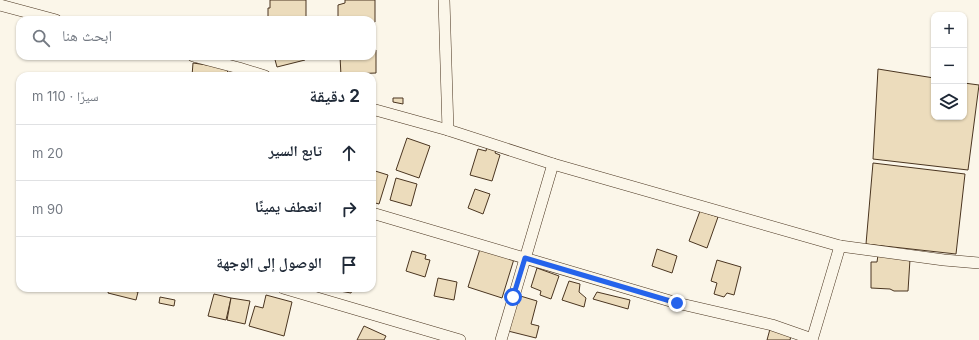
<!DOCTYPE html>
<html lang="ar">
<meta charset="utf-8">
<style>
body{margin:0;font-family:Inter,"Noto Naskh Arabic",sans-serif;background:#f2f2f3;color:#1f2937;direction:rtl}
.controls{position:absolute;right:12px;top:12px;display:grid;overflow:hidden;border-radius:8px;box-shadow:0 1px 3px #0004}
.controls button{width:36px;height:36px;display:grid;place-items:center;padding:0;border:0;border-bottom:1px solid #e0e1e3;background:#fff;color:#1f2937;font:20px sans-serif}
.stop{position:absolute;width:12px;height:12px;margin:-9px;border:3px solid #2563eb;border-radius:50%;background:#fff}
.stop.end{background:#2563eb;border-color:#fff;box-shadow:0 1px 4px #0008}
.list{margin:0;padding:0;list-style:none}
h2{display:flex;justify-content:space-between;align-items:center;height:52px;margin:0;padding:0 16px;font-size:17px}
h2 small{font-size:13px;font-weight:400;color:#747a83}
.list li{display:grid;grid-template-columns:26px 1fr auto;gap:12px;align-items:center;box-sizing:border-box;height:56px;padding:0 16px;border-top:1px solid #e0e1e3}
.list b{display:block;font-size:15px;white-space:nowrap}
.list em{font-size:13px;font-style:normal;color:#747a83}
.icon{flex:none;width:22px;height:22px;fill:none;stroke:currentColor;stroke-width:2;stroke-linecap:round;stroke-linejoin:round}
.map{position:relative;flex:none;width:979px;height:340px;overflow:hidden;direction:ltr}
.search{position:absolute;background:#fff;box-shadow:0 1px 3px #0004;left:16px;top:16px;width:360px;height:44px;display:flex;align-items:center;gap:10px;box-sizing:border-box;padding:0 14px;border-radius:12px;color:#747a83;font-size:15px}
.panel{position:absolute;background:#fff;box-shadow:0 1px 3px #0004;left:16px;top:72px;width:360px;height:220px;border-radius:12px;direction:rtl}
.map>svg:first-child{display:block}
</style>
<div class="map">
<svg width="979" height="340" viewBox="0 0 979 340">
<rect width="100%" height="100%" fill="#fbf6e9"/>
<!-- building -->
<g fill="#ecdcbc" stroke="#4a3520">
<polygon points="270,0 306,0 306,17 301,17 301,20 268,20 268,8 270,8"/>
<polygon points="345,0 375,0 375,22 372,22 372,20 338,20 338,5 345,3"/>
<polygon points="376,50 376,73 350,74 350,76 341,76 340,56 372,56 372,51"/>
<polygon points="274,56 304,56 305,60 277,67"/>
<polygon points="193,63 228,68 227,76 192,76"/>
<polygon points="878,69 934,78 934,117 964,117 964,83 979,85 968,170 873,159"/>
<polygon points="393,98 403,98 403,104 393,102"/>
<polygon points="407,138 430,146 419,178 396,170"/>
<polygon points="487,146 497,148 495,153 500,155 492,181 470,175 478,149 486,151"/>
<polygon points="873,163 965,174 956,254 866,244"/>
<polygon points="372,170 388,175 379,204 372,202"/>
<polygon points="396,178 417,184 411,206 390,200"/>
<polygon points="475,189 490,194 483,214 468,208"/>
<polygon points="700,211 718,217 707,248 689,241"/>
<polygon points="480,249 514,259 502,298 468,287"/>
<polygon points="657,249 677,256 672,273 652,266"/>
<polygon points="412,251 426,255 425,259 430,260 425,277 406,271"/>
<polygon points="878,255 910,259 908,291 894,291 890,289 871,288 871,262 877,262"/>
<polygon points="717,260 741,267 734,295 727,293 724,297 714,294 717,283 711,281"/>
<polygon points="537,268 559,276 551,299 540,295 541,291 531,287"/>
<polygon points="438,278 457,282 454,300 434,296"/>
<polygon points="569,281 580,284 579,292 586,298 584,307 562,300"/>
<polygon points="109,288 134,288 133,291 138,292 136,300 108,293"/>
<polygon points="328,288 353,288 351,293 328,289"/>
<polygon points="597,292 630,300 628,309 593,299"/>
<polygon points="214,294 231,298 226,320 208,316"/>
<polygon points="266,295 292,302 284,336 249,326 255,306 263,308"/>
<polygon points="517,295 537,301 531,324 539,326 536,338 508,331"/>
<polygon points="160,297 175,300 174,306 159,303"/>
<polygon points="231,298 250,301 245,324 227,320"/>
<polygon points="364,326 386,336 384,340 357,340"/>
<polygon points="770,329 791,336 790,340 767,340"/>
</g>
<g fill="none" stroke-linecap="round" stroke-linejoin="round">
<!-- street casing -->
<g stroke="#4a3520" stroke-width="12">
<g id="street">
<polyline points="444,0 448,130"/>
<polyline points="0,5 56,20"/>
<polyline points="193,56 239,68 265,76"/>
<polyline points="372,109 448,130 553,164 840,246 944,260 979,263"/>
<polyline points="372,213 677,303 772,325 812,339"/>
<polyline points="283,288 460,340"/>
<polyline points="501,340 553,164"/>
<polyline points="812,340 840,246"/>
</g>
</g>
<!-- street -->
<use href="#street" stroke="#fbf6e9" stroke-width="11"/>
</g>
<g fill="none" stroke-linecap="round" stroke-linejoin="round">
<!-- route -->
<polyline stroke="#2563eb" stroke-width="5" points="513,297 525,258 677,303"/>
</g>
</svg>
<div class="controls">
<button>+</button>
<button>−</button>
<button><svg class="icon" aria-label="layers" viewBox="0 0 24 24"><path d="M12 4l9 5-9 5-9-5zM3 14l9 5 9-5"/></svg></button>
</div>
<div class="stop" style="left:513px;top:297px"></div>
<div class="stop end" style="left:677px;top:303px"></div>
<div class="search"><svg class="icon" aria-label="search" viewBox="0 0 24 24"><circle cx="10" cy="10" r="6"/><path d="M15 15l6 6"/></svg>ابحث هنا</div>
<section class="panel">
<h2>2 دقيقة<small>سيرًا · 110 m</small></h2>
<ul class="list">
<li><svg class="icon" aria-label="ahead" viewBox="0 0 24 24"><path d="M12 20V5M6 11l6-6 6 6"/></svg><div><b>تابع السير</b></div><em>20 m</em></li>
<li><svg class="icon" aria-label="right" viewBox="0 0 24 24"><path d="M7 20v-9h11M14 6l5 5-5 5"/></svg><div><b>انعطف يمينًا</b></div><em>90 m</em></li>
<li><svg class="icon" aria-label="arrive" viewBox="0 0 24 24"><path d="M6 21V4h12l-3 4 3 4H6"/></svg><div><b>الوصول إلى الوجهة</b></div></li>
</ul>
</section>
</div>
